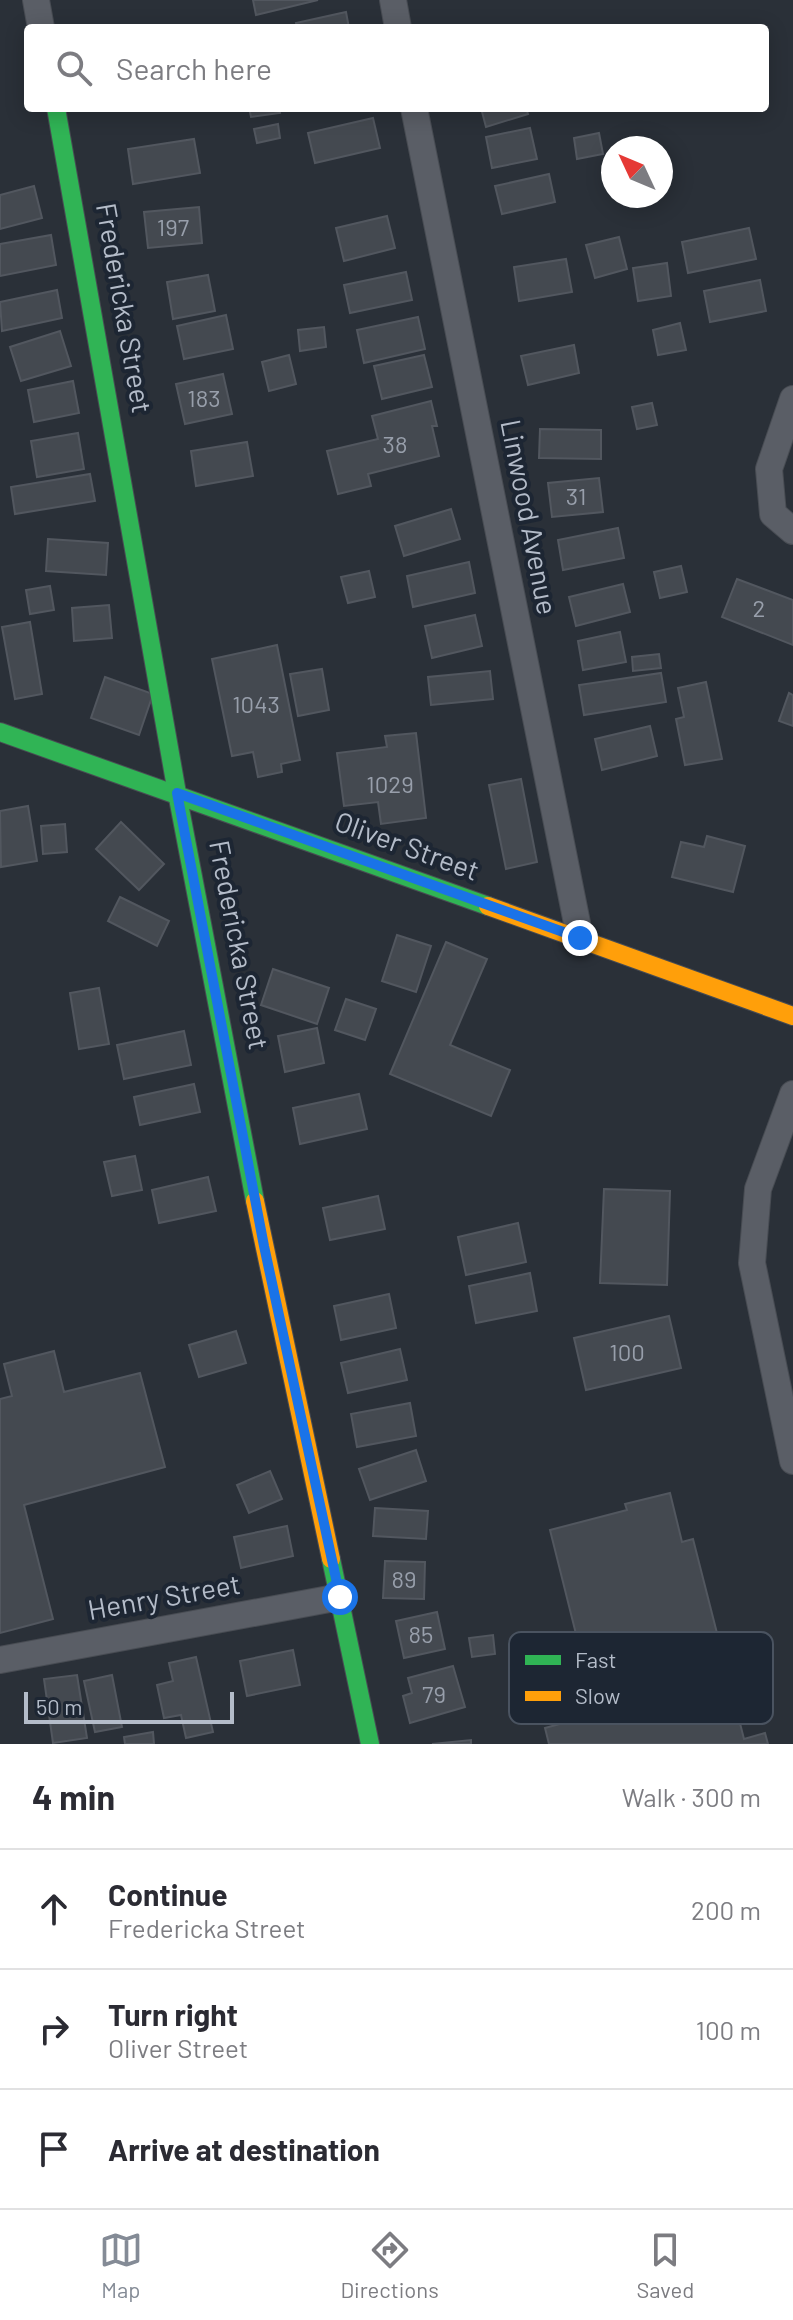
<!DOCTYPE html>
<meta charset="utf-8">
<style>
body{margin:0;font-family:Barlow,sans-serif;background:#f2f2f3;color:#2b2b33}
.compass{position:absolute;left:601px;top:136px;width:72px;height:72px;border-radius:50%;background:#fff;box-shadow:0 4px 20px #0003;rotate:314deg}
.scale{position:absolute;left:24px;bottom:20px;width:210px;box-sizing:border-box;padding-left:8px;border:4px solid #b4bcc9;border-top:0;font-size:22px;line-height:28px;white-space:nowrap;color:#b4bcc9;-webkit-text-stroke:6px #1d2633;paint-order:stroke}
.stop{position:absolute;width:24px;height:24px;margin:-18px;border:6px solid #1a73e8;border-radius:50%;background:#fff}
.stop.end{background:#1a73e8;border-color:#fff;box-shadow:0 2px 8px #0008}
.list{margin:0;padding:0;list-style:none}
h2{display:flex;justify-content:space-between;align-items:center;height:104px;margin:0;padding:0 32px;font-size:34px}
h2 small{font-size:26px;font-weight:400;color:#7c7c81}
.list li{display:grid;grid-template-columns:52px 1fr auto;gap:24px;align-items:center;box-sizing:border-box;height:120px;padding:0 32px;border-top:2px solid #e1e1e2}
.list b{display:block;font-size:30px;white-space:nowrap}
.list p{margin:0;font-size:26px;white-space:nowrap;color:#7c7c81}
.list em{font-size:26px;font-style:normal;color:#7c7c81}
.icon{flex:none;width:44px;height:44px;fill:none;stroke:currentColor;stroke-width:2;stroke-linecap:round;stroke-linejoin:round}
.map{position:relative;flex:none;width:793px;height:1744px;overflow:hidden}
.search{position:absolute;background:#fff;box-shadow:0 4px 20px #0003;left:24px;right:24px;top:24px;height:88px;display:flex;align-items:center;gap:20px;box-sizing:border-box;padding:0 28px;border-radius:8px;color:#7c7c81;font-size:30px}
.sheet{height:464px;background:#fff}
nav{display:flex;justify-content:space-around;align-items:center;box-sizing:border-box;height:112px;border-top:2px solid #e1e1e2;background:#fff;font-size:22px;color:#7c7c81}
nav a{display:grid;justify-items:center;gap:4px}
nav .on{color:#848b96}
.map>svg:first-child{display:block}
</style>
<div class="map">
<svg width="793" height="1744" viewBox="0 0 793 1744">
<rect width="100%" height="100%" fill="#2a3038"/>
<!-- building -->
<g fill="#444950" stroke="#52575f" stroke-width="2">
<polygon points="253,0 318,0 256,15"/>
<polygon points="346,12 349,28 297,28 296,23"/>
<polygon points="249,108 279,108 280,113 251,117"/>
<polygon points="481,108 526,108 528,114 486,127"/>
<polygon points="373,118 380,148 315,163 308,133"/>
<polygon points="278,124 280,138 257,143 254,129"/>
<polygon points="530,128 537,159 492,168 486,137"/>
<polygon points="599,133 603,154 577,159 574,138"/>
<polygon points="194,139 200,173 133,184 128,149"/>
<polygon points="549,174 555,202 502,214 495,186"/>
<polygon points="34,186 42,218 0,229 0,195"/>
<polygon points="199,207 202,243 148,248 144,212"/>
<polygon points="387,216 395,248 344,261 336,228"/>
<polygon points="749,228 756,259 688,273 682,242"/>
<polygon points="51,235 56,265 0,276 0,244"/>
<polygon points="619,237 627,269 595,278 586,245"/>
<polygon points="566,259 572,292 519,301 514,267"/>
<polygon points="667,263 671,296 638,301 633,268"/>
<polygon points="406,272 412,300 350,313 344,285"/>
<polygon points="208,275 215,311 173,319 167,282"/>
<polygon points="760,280 766,311 710,322 704,291"/>
<polygon points="57,290 62,318 2,331 0,302"/>
<polygon points="226,315 233,349 184,359 177,326"/>
<polygon points="418,317 425,349 364,363 357,330"/>
<polygon points="680,323 686,350 658,355 653,330"/>
<polygon points="324,327 326,347 300,351 298,330"/>
<polygon points="60,331 71,366 21,381 10,347"/>
<polygon points="574,345 579,373 528,385 521,356"/>
<polygon points="289,355 296,384 269,391 262,362"/>
<polygon points="424,355 432,387 382,399 374,366"/>
<polygon points="223,374 232,414 185,424 176,384"/>
<polygon points="73,381 79,413 34,422 28,390"/>
<polygon points="431,401 437,426 432,426 439,456 368,474 371,486 338,494 327,451 378,439 372,416"/>
<polygon points="652,403 657,425 637,429 632,407"/>
<polygon points="540,429 601,430 601,459 539,458"/>
<polygon points="78,433 84,469 37,477 31,441"/>
<polygon points="247,442 253,476 196,486 191,451"/>
<polygon points="90,474 95,501 15,514 11,487"/>
<polygon points="599,478 603,512 552,517 548,483"/>
<polygon points="451,509 460,539 404,556 395,526"/>
<polygon points="618,528 624,558 563,570 558,540"/>
<polygon points="48,539 108,543 106,575 46,571"/>
<polygon points="469,562 475,593 413,607 407,576"/>
<polygon points="681,566 687,592 660,598 654,572"/>
<polygon points="369,571 375,597 348,603 341,577"/>
<polygon points="737,579 793,600 793,645 722,617"/>
<polygon points="623,584 630,612 576,626 569,597"/>
<polygon points="50,586 54,610 30,614 26,590"/>
<polygon points="109,605 112,638 74,641 72,608"/>
<polygon points="475,615 482,646 432,658 425,626"/>
<polygon points="30,622 42,694 15,699 2,627"/>
<polygon points="620,632 626,662 583,670 578,641"/>
<polygon points="277,645 300,760 281,764 282,772 258,777 253,752 232,756 212,659"/>
<polygon points="659,654 661,668 633,671 632,657"/>
<polygon points="322,669 329,710 298,716 290,674"/>
<polygon points="490,671 493,699 431,705 428,677"/>
<polygon points="661,673 666,702 584,715 579,685"/>
<polygon points="105,677 153,694 139,735 91,718"/>
<polygon points="706,682 722,759 685,765 676,719 684,717 678,688"/>
<polygon points="789,693 793,695 793,726 779,721"/>
<polygon points="650,726 657,756 602,770 595,739"/>
<polygon points="416,733 426,818 381,824 378,802 344,806 337,753 387,747 385,736"/>
<polygon points="521,779 537,862 506,869 489,785"/>
<polygon points="28,806 37,861 1,867 0,811"/>
<polygon points="121,822 164,864 139,890 96,849"/>
<polygon points="65,824 67,852 43,854 41,826"/>
<polygon points="707,836 745,846 733,892 672,877 681,842 704,847"/>
<polygon points="120,897 169,921 157,946 108,921"/>
<polygon points="397,935 431,946 416,992 382,981"/>
<polygon points="446,942 487,959 450,1045 510,1070 491,1116 390,1074"/>
<polygon points="273,969 329,988 317,1024 261,1005"/>
<polygon points="99,988 109,1044 79,1049 70,993"/>
<polygon points="346,999 376,1009 365,1040 335,1030"/>
<polygon points="317,1028 324,1063 285,1072 278,1036"/>
<polygon points="184,1031 191,1065 124,1079 117,1045"/>
<polygon points="194,1084 200,1112 140,1125 134,1097"/>
<polygon points="359,1094 367,1129 300,1144 293,1108"/>
<polygon points="135,1156 142,1190 112,1196 104,1162"/>
<polygon points="208,1177 216,1211 159,1223 152,1190"/>
<polygon points="604,1189 670,1191 667,1285 600,1283"/>
<polygon points="378,1196 385,1229 330,1240 323,1208"/>
<polygon points="518,1223 526,1262 466,1275 458,1237"/>
<polygon points="530,1273 537,1311 476,1323 469,1286"/>
<polygon points="389,1294 396,1328 341,1340 334,1306"/>
<polygon points="669,1316 681,1368 586,1390 574,1338"/>
<polygon points="236,1331 246,1363 199,1377 189,1345"/>
<polygon points="400,1349 407,1380 348,1393 341,1363"/>
<polygon points="54,1351 64,1392 140,1373 165,1467 24,1505 53,1619 0,1633 0,1399 12,1396 4,1364"/>
<polygon points="410,1403 416,1436 357,1447 351,1414"/>
<polygon points="416,1450 426,1481 370,1500 359,1469"/>
<polygon points="270,1471 282,1499 249,1513 237,1485"/>
<polygon points="670,1493 682,1542 693,1539 744,1739 765,1733 768,1744 549,1744 545,1728 596,1714 550,1530 627,1510 625,1504"/>
<polygon points="375,1508 428,1511 426,1539 373,1536"/>
<polygon points="287,1526 293,1556 241,1568 234,1537"/>
<polygon points="385,1561 425,1562 424,1599 383,1598"/>
<polygon points="437,1612 445,1649 404,1658 396,1621"/>
<polygon points="493,1635 495,1654 472,1657 469,1638"/>
<polygon points="293,1650 300,1685 247,1696 240,1661"/>
<polygon points="196,1657 213,1732 186,1738 181,1715 164,1718 157,1685 173,1681 169,1663"/>
<polygon points="453,1666 465,1707 410,1723 403,1696 412,1693 408,1678"/>
<polygon points="77,1675 87,1738 53,1743 44,1679"/>
<polygon points="112,1675 122,1727 95,1732 84,1681"/>
<polygon points="153,1732 154,1744 125,1744 124,1737"/>
<polygon points="471,1740 471,1744 432,1744"/>
</g>
<g fill="none" stroke-linecap="round" stroke-linejoin="round">
<!-- street casing -->
<g stroke="#484c53" stroke-width="28">
<g id="street">
<polyline points="36,0 41,28"/>
<polyline points="393,0 398,28"/>
<polyline points="414,108 580,938"/>
<polyline points="793,399 769,469 773,514 793,531"/>
<polyline points="793,1094 758,1189 752,1263 793,1461"/>
<polyline points="0,1660 340,1597"/>
</g>
</g>
<!-- fast casing -->
<g stroke="#484c53" stroke-width="20">
<g id="fast">
<polyline points="56,108 177,793 255,1201"/>
<polyline points="0,732 488,906"/>
<polyline points="331,1559 370,1744"/>
</g>
</g>
<!-- slow casing -->
<g stroke="#484c53" stroke-width="20">
<g id="slow">
<polyline points="488,906 793,1016"/>
<polyline points="255,1201 331,1559"/>
</g>
</g>
<!-- street -->
<use href="#street" stroke="#5a5e66" stroke-width="26"/>
<!-- fast -->
<use href="#fast" stroke="#30b455" stroke-width="18"/>
<!-- slow -->
<use href="#slow" stroke="#ff9f0a" stroke-width="18"/>
</g>
<g fill="none" stroke-linecap="round" stroke-linejoin="round">
<!-- route -->
<polyline stroke="#1a73e8" stroke-width="10" points="340,1597 264,1246 177,793 580,938"/>
</g>
<g text-anchor="middle" stroke-width="8" stroke-linejoin="round" paint-order="stroke">
<!-- number labels -->
<g font-size="24" fill="#989fab">
<text x="173" y="236">197</text>
<text x="204" y="407">183</text>
<text x="395" y="453">38</text>
<text x="576" y="505">31</text>
<text x="759" y="617">2</text>
<text x="256" y="713">1043</text>
<text x="390" y="793">1029</text>
<text x="627" y="1361">100</text>
<text x="404" y="1588">89</text>
<text x="421" y="1643">85</text>
<text x="434" y="1703">79</text>
</g>
<!-- street labels -->
<g font-size="28" fill="#b4bcc9" stroke="#1d2633">
<text transform="translate(124 308) rotate(80)" y="10">Fredericka Street</text>
<text transform="translate(529 517) rotate(79)" y="10">Linwood Avenue</text>
<text transform="translate(407 846) rotate(20)" y="10">Oliver Street</text>
<text transform="translate(239 945) rotate(79)" y="10">Fredericka Street</text>
<text transform="translate(164 1597) rotate(-10)" y="10">Henry Street</text>
</g>
</g>
<!-- legend -->
<rect x="509" y="1632" width="264" height="92" rx="12" fill="#1d2633" stroke="#4a5360" stroke-width="2"/>
<rect x="525" y="1655" width="36" height="10" fill="#30b455"/>
<rect x="525" y="1691" width="36" height="10" fill="#ff9f0a"/>
<g font-size="22" fill="#b4bcc9">
<text x="575" y="1668">Fast</text>
<text x="575" y="1704">Slow</text>
</g>
</svg>
<svg class="compass" viewBox="-18 -18 36 36"><path d="M0-13l5 13h-10z" fill="#e53935"/><path d="M0 13l5-13h-10z" fill="#7c7c81"/></svg>
<div class="scale">50 m</div>
<div class="stop" style="left:340px;top:1597px"></div>
<div class="stop end" style="left:580px;top:938px"></div>
<div class="search"><svg class="icon" aria-label="search" viewBox="0 0 24 24"><circle cx="10" cy="10" r="6"/><path d="M15 15l6 6"/></svg>Search here</div>
</div>
<section class="sheet">
<h2>4 min<small>Walk · 300 m</small></h2>
<ul class="list">
<li><svg class="icon" aria-label="ahead" viewBox="0 0 24 24"><path d="M12 20V5M6 11l6-6 6 6"/></svg><div><b>Continue</b><p>Fredericka Street</p></div><em>200 m</em></li>
<li><svg class="icon" aria-label="right" viewBox="0 0 24 24"><path d="M7 20v-9h11M14 6l5 5-5 5"/></svg><div><b>Turn right</b><p>Oliver Street</p></div><em>100 m</em></li>
<li><svg class="icon" aria-label="arrive" viewBox="0 0 24 24"><path d="M6 21V4h12l-3 4 3 4H6"/></svg><div><b>Arrive at destination</b></div></li>
</ul>
</section>
<nav>
<a class="on"><svg class="icon" aria-label="map" viewBox="0 0 24 24"><path d="M3 6l6-2 6 2 6-2v14l-6 2-6-2-6 2zM9 4v14M15 6v14"/></svg>Map</a>
<a><svg class="icon" aria-label="directions" viewBox="0 0 24 24"><path d="M12 3l9 9-9 9-9-9zM9 14v-3h6M13 9l2 2-2 2"/></svg>Directions</a>
<a><svg class="icon" aria-label="saved" viewBox="0 0 24 24"><path d="M7 4h10v16l-5-4-5 4z"/></svg>Saved</a>
</nav>
